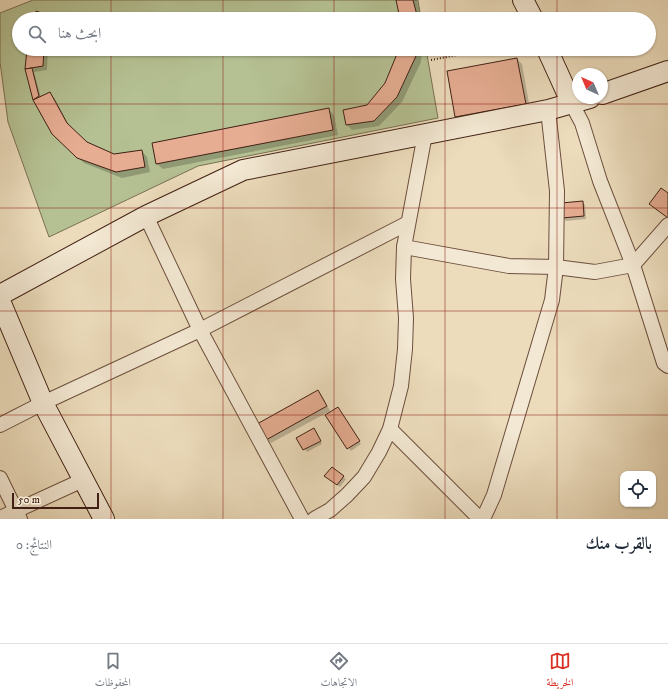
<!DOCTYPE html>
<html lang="ar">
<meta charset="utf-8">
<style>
body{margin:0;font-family:"IM FELL DW Pica",Amiri,serif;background:#f2f2f3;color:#1f2937;direction:rtl}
.controls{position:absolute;right:12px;bottom:12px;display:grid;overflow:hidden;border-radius:8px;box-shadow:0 1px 3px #0004}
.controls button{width:36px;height:36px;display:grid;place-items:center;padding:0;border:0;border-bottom:1px solid #e0e1e3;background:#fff;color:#1f2937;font:20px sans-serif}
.compass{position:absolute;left:572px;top:68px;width:36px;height:36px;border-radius:50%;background:#fff;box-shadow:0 1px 3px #0004;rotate:316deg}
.scale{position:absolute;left:12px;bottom:10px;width:87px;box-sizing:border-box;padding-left:4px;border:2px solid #412013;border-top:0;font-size:11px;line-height:14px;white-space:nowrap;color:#412013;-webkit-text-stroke:3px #f3e8d3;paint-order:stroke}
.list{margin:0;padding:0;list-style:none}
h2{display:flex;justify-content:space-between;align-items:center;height:52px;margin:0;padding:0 16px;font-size:17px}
h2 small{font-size:13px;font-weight:400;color:#747a83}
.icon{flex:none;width:22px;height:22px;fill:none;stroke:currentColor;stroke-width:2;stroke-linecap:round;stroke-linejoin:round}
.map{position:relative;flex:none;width:668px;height:519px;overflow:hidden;direction:ltr}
.search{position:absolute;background:#fff;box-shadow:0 1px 3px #0004;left:12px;right:12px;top:12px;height:44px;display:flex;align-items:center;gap:10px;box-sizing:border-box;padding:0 14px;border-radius:22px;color:#747a83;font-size:15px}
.sheet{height:124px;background:#fff}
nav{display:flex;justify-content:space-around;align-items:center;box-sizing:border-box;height:56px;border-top:1px solid #e0e1e3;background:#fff;font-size:11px;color:#747a83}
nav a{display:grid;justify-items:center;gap:2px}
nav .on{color:#d93025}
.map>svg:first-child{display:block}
</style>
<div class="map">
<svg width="668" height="519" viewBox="0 0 668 519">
<rect width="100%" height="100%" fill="#ecdcbc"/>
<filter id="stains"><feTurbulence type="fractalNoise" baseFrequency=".005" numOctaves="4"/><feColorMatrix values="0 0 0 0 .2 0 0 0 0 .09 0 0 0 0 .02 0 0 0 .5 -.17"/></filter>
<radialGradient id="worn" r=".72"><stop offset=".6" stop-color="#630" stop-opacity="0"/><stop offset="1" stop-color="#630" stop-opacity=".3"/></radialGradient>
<!-- pitch -->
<polygon fill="#b5c193" stroke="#7b7053" points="33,0 418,0 421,19 19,19 19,49 426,49 438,118 198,166 49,237 8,122 0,62 0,13"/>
<!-- shadow -->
<g fill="#0003">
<polygon points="397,0 417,0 421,19 401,19"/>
<polygon points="28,49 48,49 47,70 34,72 41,98 50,94 55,99 71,129 87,143 114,155 142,151 147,157 150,172 122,178 84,163 52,134 33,100 26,69"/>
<polygon points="400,49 422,49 421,62 402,102 379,126 352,130 347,125 344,111 367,106 386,83"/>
<polygon points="517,59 522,64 530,109 462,122 456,117"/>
<polygon points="328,109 334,115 338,135 163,169 157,164 153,143"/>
<polygon points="582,202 585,205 586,219 566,221 563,218"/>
<polygon points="318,391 322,396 330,411 271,443 267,439"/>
<polygon points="340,411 361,444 351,451 327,415"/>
<polygon points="316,432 322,444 307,452 298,438"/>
<polygon points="343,477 346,479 340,487 328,478"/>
</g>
<!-- building -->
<g fill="#e6ad93" stroke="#412013">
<polygon points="396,0 413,0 418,19 400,19"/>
<polygon points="36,11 53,17 53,19 34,19"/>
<polygon points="27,49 44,49 43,66 25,69"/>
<polygon points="399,49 417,49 416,56 397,97 374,121 346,125 343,110 367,105 385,83"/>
<polygon points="517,58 526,104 455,117 447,71"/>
<polygon points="32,68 39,96 33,100 25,69"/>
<polygon points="50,92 67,123 87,142 114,154 142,150 145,167 116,172 77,158 52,134 33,100"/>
<polygon points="329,108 333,130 156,164 152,143"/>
<polygon points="661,188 668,193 668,218 649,204"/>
<polygon points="583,201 584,216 562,218 561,203"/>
<polygon points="318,390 327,406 266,440 257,424"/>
<polygon points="338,407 360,441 347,449 325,415"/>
<polygon points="314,428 321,441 303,450 296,438"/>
<polygon points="332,467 344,476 337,485 324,476"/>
</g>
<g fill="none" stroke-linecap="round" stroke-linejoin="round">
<!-- street casing -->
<g stroke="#6c4f3d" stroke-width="16">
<g id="street">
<polyline points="572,104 582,123 600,181 633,265 664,363 668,366"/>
<polyline points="146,216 200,330 302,519"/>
<polyline points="404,247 509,266 556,267 557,191 548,110"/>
<polyline points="0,425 43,403 200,330 408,223"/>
<polyline points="390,429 480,519"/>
<polyline points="0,478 20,519"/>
<polyline points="0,518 83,480"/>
<polyline points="314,519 330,510 347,495 364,477 379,452 390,429 401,386 405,349 406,318 403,279 404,247 425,134"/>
<polyline points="483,519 494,495 552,300 556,267 595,272 633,265 668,225"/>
</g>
</g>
<!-- secondary casing -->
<g stroke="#412013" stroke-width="22">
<g id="secondary">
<polyline points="523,0 533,19"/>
<polyline points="547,49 572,104"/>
<polyline points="602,94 668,71"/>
<polyline points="0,295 146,216 243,170 548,110 590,98"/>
<polyline points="0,301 43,403 104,519"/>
</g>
</g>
<!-- path -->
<polyline stroke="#412013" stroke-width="2" stroke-dasharray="1 2" stroke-linecap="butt" points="431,60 488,49"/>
<!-- street -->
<use href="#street" stroke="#f3e8d3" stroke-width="14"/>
<!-- secondary -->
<use href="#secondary" stroke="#f3e8d3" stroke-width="20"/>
</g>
<!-- grid -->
<path fill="none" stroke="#8f2418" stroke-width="1" stroke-opacity="0.55" d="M111 0V19M223 0V19M334 0V19M445 0V19M557 0V19M111 49V519M223 49V519M334 49V519M445 49V519M557 49V519M0 104H668M0 208H668M0 311H668M0 415H668"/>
<rect width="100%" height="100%" filter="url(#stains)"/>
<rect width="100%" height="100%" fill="url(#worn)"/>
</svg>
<div class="controls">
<button><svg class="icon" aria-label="locate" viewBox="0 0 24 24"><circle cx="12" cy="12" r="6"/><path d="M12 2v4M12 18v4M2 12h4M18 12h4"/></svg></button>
</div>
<svg class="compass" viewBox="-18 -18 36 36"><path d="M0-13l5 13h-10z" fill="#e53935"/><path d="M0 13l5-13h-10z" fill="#747a83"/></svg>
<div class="scale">50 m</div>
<div class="search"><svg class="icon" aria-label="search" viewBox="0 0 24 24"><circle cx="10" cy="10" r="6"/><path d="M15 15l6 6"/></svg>ابحث هنا</div>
</div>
<section class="sheet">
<h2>بالقرب منك<small>النتائج: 0</small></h2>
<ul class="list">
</ul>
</section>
<nav>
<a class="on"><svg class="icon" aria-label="map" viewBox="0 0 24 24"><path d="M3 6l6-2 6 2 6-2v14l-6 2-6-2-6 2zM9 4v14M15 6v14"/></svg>الخريطة</a>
<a><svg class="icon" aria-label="directions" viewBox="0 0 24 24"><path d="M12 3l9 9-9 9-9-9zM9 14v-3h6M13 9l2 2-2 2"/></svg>الاتجاهات</a>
<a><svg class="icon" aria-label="saved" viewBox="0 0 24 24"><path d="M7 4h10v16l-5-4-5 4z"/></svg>المحفوظات</a>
</nav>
